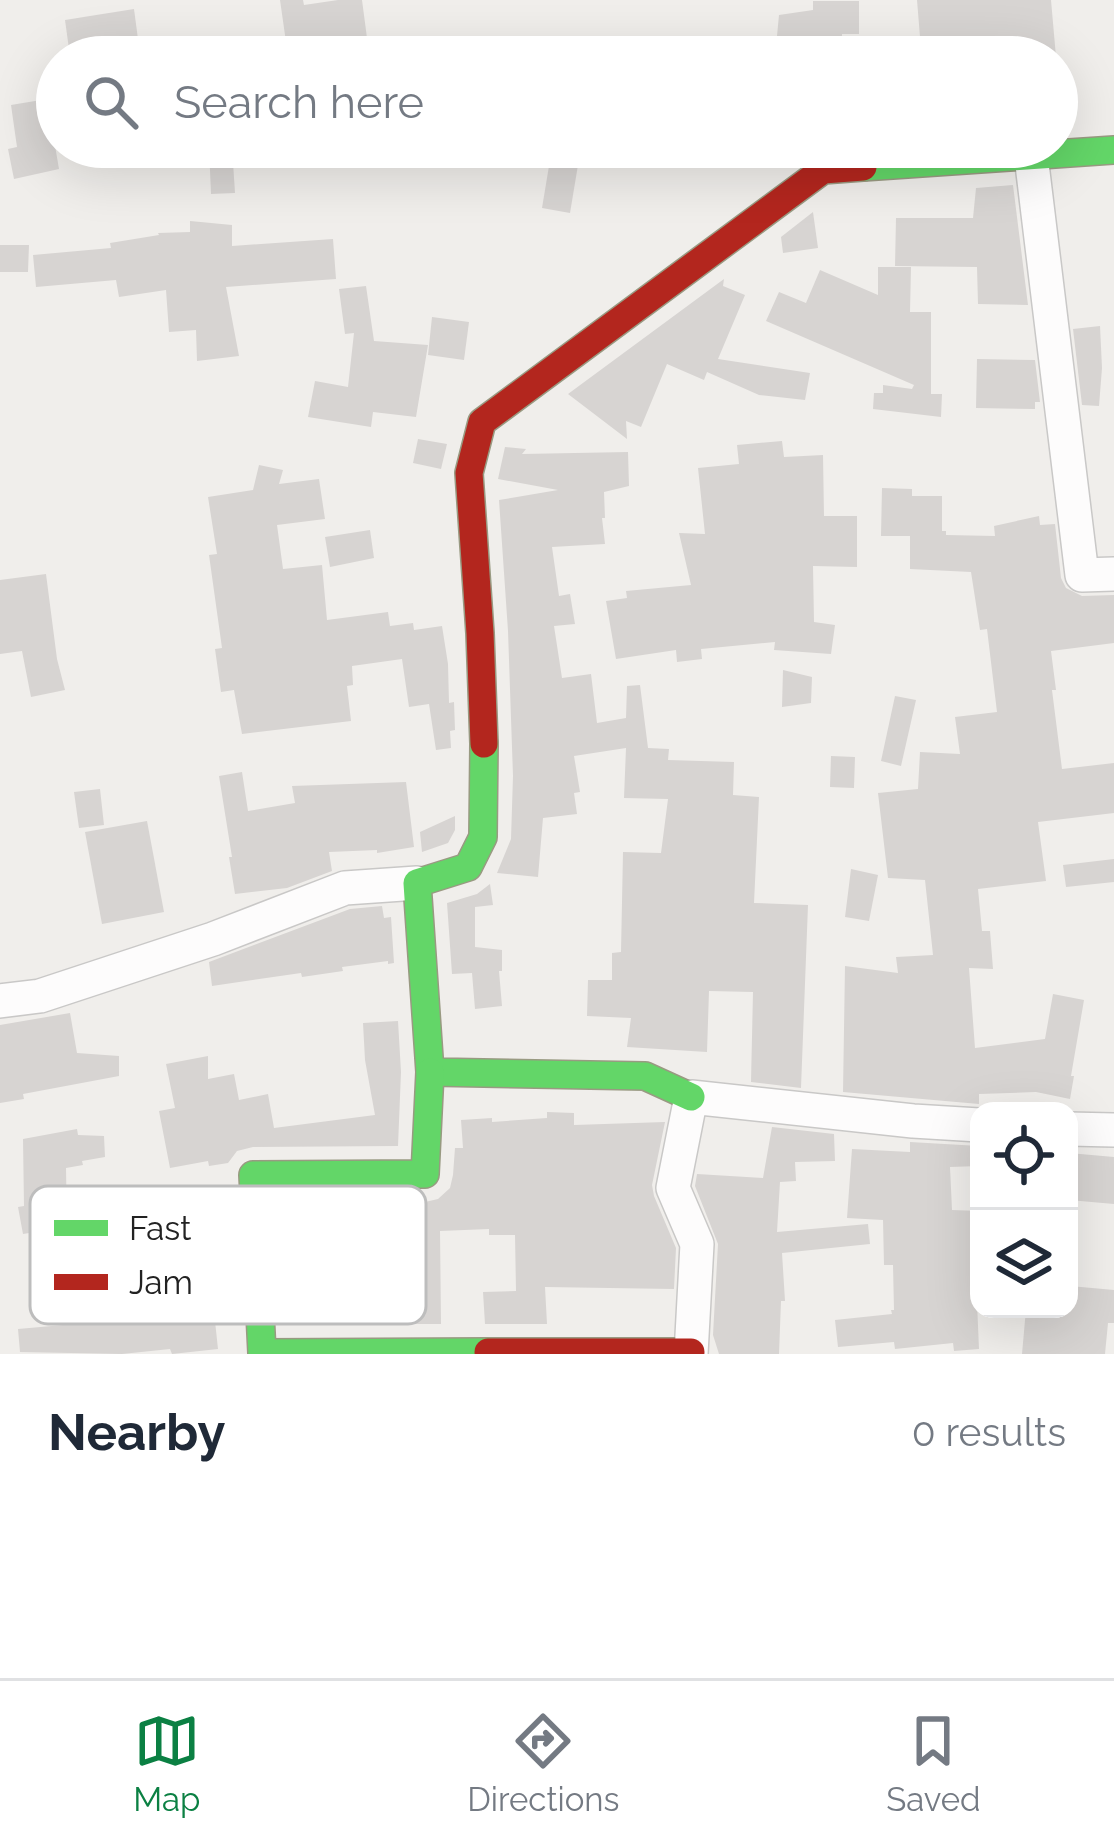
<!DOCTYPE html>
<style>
body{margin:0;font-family:Raleway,sans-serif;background:#f6f6f7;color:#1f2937}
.controls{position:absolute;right:36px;bottom:36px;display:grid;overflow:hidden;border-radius:24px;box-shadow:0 12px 48px #0002}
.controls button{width:108px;height:108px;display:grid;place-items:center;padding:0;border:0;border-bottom:3px solid #e0e1e3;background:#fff;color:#1f2937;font:60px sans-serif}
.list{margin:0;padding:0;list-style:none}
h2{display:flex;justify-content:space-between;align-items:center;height:156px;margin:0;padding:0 48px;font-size:51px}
h2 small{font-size:39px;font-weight:400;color:#747a83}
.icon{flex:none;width:66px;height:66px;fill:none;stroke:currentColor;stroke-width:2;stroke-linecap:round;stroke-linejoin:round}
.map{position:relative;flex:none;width:1114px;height:1354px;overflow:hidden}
.search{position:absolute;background:#fff;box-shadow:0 12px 48px #0002;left:36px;right:36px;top:36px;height:132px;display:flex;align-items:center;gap:30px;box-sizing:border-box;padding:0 42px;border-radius:66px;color:#747a83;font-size:45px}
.sheet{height:324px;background:#fff}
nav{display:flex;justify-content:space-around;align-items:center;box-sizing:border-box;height:168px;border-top:3px solid #e0e1e3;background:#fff;font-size:33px;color:#747a83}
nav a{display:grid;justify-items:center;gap:6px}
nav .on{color:#0b8043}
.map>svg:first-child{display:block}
</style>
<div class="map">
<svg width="1114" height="1354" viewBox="0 0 1114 1354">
<rect width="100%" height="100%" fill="#f0eeeb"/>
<!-- building -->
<g fill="#d7d4d2">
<polygon points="280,0 303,0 304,5 338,0 362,0 367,38 287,49"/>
<polygon points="917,0 1051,0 1056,57 968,57 968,46 921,49"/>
<polygon points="813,1 859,1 859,34 842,34 841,57 775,57 779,15 813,10"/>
<polygon points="134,9 138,39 69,49 65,20"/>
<polygon points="47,99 59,169 14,179 8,149 17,147 11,105"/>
<polygon points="209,147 232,147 235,193 211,194"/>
<polygon points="550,160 578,165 570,213 542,208"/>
<polygon points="1013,185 1028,305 978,304 977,267 895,266 896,218 973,218 976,188"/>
<polygon points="813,212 818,248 783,253 781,237"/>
<polygon points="190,221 232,225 232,246 333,239 336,279 226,287 239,356 197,361 196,330 169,332 166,290 119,297 116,280 36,287 33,255 111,248 110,243 159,235 158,233 190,232"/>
<polygon points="0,245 29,245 28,272 0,272"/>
<polygon points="878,267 911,267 910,312 931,312 931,394 942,394 941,417 873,409 874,393 883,393 883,385 912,389 914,385 766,321 779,292 806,303 820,270 878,295"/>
<polygon points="724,279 723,286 745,295 718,359 810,373 805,400 759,395 707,372 704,380 667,364 641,427 626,421 627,439 568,394"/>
<polygon points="366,286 374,341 428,345 416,417 373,412 371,427 308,417 315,381 348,387 354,333 345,334 339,289"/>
<polygon points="432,317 469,322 464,360 428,355"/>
<polygon points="1100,326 1102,368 1099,406 1082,405 1073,329"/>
<polygon points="977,359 1035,360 1040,402 1035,402 1035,409 976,408"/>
<polygon points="418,439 447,444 441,469 413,463"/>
<polygon points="782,441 784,457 823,455 824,516 857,516 857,567 813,566 814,622 835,625 831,654 774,650 775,642 701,649 702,659 677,662 676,650 616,659 606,601 627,598 626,591 691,585 679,533 705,534 698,468 739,464 737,445"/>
<polygon points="505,447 526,449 522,454 628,452 629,486 604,492 605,518 602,518 605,544 552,547 559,596 570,594 575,624 554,626 562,678 591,674 597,723 626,718 627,686 640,685 648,748 669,749 668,760 734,762 733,795 759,797 754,903 808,905 801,1088 751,1082 753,992 709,991 707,1052 627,1047 631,1018 587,1016 588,980 612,980 612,953 621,952 623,852 661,853 668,799 624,798 626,748 574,756 580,792 574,793 577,814 543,818 538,877 497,873 511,839 513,776 508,631 499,500 558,490 498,479"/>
<polygon points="259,465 283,470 279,484 319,479 325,519 277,525 283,569 322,565 327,620 388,612 390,626 413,623 414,630 442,626 448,664 449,703 454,702 455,730 450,731 451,748 436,750 429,704 409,707 402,659 352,666 353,685 347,686 351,721 242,734 234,690 221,692 215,649 222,648 209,555 217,554 208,497 253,490"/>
<polygon points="882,488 912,489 912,496 942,496 942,531 946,531 946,535 995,536 994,526 1039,516 1040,525 1055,524 1061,578 1066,588 1082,596 1114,595 1114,643 1051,651 1056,690 1052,690 1062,769 1114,763 1114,813 1038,822 1046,881 978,889 982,931 990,931 993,969 969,968 975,1048 1045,1039 1053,994 1084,1000 1071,1076 1074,1076 1070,1099 1036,1092 979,1094 979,1104 843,1092 845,966 898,973 896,957 933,955 925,880 888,878 878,793 918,789 920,752 960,754 955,717 997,712 987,629 980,630 971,572 910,569 910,536 881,536"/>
<polygon points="370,530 374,558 330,567 325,537"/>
<polygon points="46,574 57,659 65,690 31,697 22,651 0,654 0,580"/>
<polygon points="783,670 812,677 811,703 782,707"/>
<polygon points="895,696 916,700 901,766 881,761"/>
<polygon points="831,756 855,757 854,788 830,787"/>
<polygon points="242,772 248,811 295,803 292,786 406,782 414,847 377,853 377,850 329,852 332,871 287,888 235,894 229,857 232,857 219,776"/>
<polygon points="100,789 104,825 79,828 74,792"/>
<polygon points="455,816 455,830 448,843 422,852 420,832"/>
<polygon points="147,821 164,912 102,924 85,832"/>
<polygon points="1114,859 1114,882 1066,887 1063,865"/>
<polygon points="851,869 878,875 869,921 845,917"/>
<polygon points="490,884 493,905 475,907 475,947 502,950 502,971 499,971 502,1006 475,1009 472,973 452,974 447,903 477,894"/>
<polygon points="382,906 384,918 391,917 394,963 388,964 388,961 342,967 343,971 302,977 301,973 212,986 209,962 350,909"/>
<polygon points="70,1013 77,1053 119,1056 119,1076 23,1094 24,1099 0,1103 0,1025"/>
<polygon points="398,1021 401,1072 398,1146 253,1147 237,1151 228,1163 209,1166 208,1161 170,1168 159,1111 175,1108 166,1064 208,1056 208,1079 234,1074 239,1100 268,1094 274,1128 375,1115 365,1060 363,1023"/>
<polygon points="547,1112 574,1113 574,1125 665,1122 652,1185 654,1196 676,1248 674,1289 545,1287 547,1324 485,1324 483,1292 516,1291 515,1235 489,1235 489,1229 440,1231 441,1324 363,1324 410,1323 410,1307 418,1307 416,1250 346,1252 355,1324 289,1324 283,1203 363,1207 362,1203 425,1202 438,1199 450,1188 453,1175 455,1148 463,1148 461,1120 492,1118 492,1122 547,1118"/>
<polygon points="772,1127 834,1134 835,1161 795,1162 796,1181 780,1182 777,1232 868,1224 870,1244 782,1253 785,1301 781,1301 779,1354 719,1354 713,1335 718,1244 695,1186 697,1174 763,1178"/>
<polygon points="77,1129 78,1135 104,1136 105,1157 82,1161 83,1165 66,1168 67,1227 63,1228 115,1229 115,1248 60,1258 60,1228 23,1234 18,1207 24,1206 23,1139"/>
<polygon points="910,1142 979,1146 979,1166 950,1167 952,1210 979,1211 979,1256 975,1256 979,1349 954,1351 953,1343 895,1349 894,1342 838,1347 835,1320 892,1314 891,1310 894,1310 893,1265 884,1265 883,1220 847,1218 852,1149 910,1152"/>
<polygon points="1069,1153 1114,1157 1114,1204 1069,1200"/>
<polygon points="209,1265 218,1349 172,1354 170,1349 122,1354 20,1352 18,1329 63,1325 60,1304 104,1296 102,1285 163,1278 162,1269"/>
<polygon points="1070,1286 1114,1290 1114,1323 1108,1323 1105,1354 1022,1354 1026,1309 1069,1309"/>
</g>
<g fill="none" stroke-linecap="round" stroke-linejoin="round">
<!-- street casing -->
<g stroke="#c9c8c7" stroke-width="36">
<g id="street">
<polyline points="1031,156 1082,575 1114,574"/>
<polyline points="0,1001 40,996 213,939 345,888 417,883"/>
<polyline points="1069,1129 1114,1130"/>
<polyline points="691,1354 697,1244 673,1188 691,1097 913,1121 979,1125"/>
</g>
</g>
<!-- fast casing -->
<g stroke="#999a82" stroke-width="30">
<g id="fast">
<polyline points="863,167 1114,150"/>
<polyline points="484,744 483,837 468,867 417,883 430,1072 645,1076 691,1097"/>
<polyline points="430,1072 425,1174 253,1175 262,1353 488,1352"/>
</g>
</g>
<!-- jam casing -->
<g stroke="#999a82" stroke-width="30">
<g id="jam">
<polyline points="484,744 480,633 469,473 482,422 823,170 863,167"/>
<polyline points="488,1352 691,1352"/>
</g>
</g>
<!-- street -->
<use href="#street" stroke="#fdfcfc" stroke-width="33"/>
<!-- fast -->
<use href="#fast" stroke="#63d668" stroke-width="27"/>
<!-- jam -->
<use href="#jam" stroke="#b3261e" stroke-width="27"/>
</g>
<!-- legend -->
<rect x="30" y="1186" width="396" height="138" rx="18" fill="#fff" stroke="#bdbdbd" stroke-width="3"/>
<rect x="54" y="1220" width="54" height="16" fill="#63d668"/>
<rect x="54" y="1274" width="54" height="16" fill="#b3261e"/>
<g font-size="33" fill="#222">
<text x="129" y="1240">Fast</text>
<text x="129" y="1294">Jam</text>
</g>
</svg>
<div class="controls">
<button><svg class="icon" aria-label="locate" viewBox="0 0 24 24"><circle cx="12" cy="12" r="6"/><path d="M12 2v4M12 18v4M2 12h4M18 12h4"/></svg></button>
<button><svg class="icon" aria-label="layers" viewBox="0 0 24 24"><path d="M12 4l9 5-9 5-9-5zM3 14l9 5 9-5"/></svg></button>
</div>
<div class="search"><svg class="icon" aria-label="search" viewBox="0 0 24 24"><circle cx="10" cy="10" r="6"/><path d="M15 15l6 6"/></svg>Search here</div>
</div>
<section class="sheet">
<h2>Nearby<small>0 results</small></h2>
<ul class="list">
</ul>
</section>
<nav>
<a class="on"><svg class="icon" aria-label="map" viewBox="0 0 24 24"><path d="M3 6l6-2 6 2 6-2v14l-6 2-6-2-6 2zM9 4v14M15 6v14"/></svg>Map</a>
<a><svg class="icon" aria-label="directions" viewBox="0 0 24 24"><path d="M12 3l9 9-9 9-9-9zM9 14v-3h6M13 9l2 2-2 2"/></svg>Directions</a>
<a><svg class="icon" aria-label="saved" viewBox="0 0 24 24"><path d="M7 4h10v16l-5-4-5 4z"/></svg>Saved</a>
</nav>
